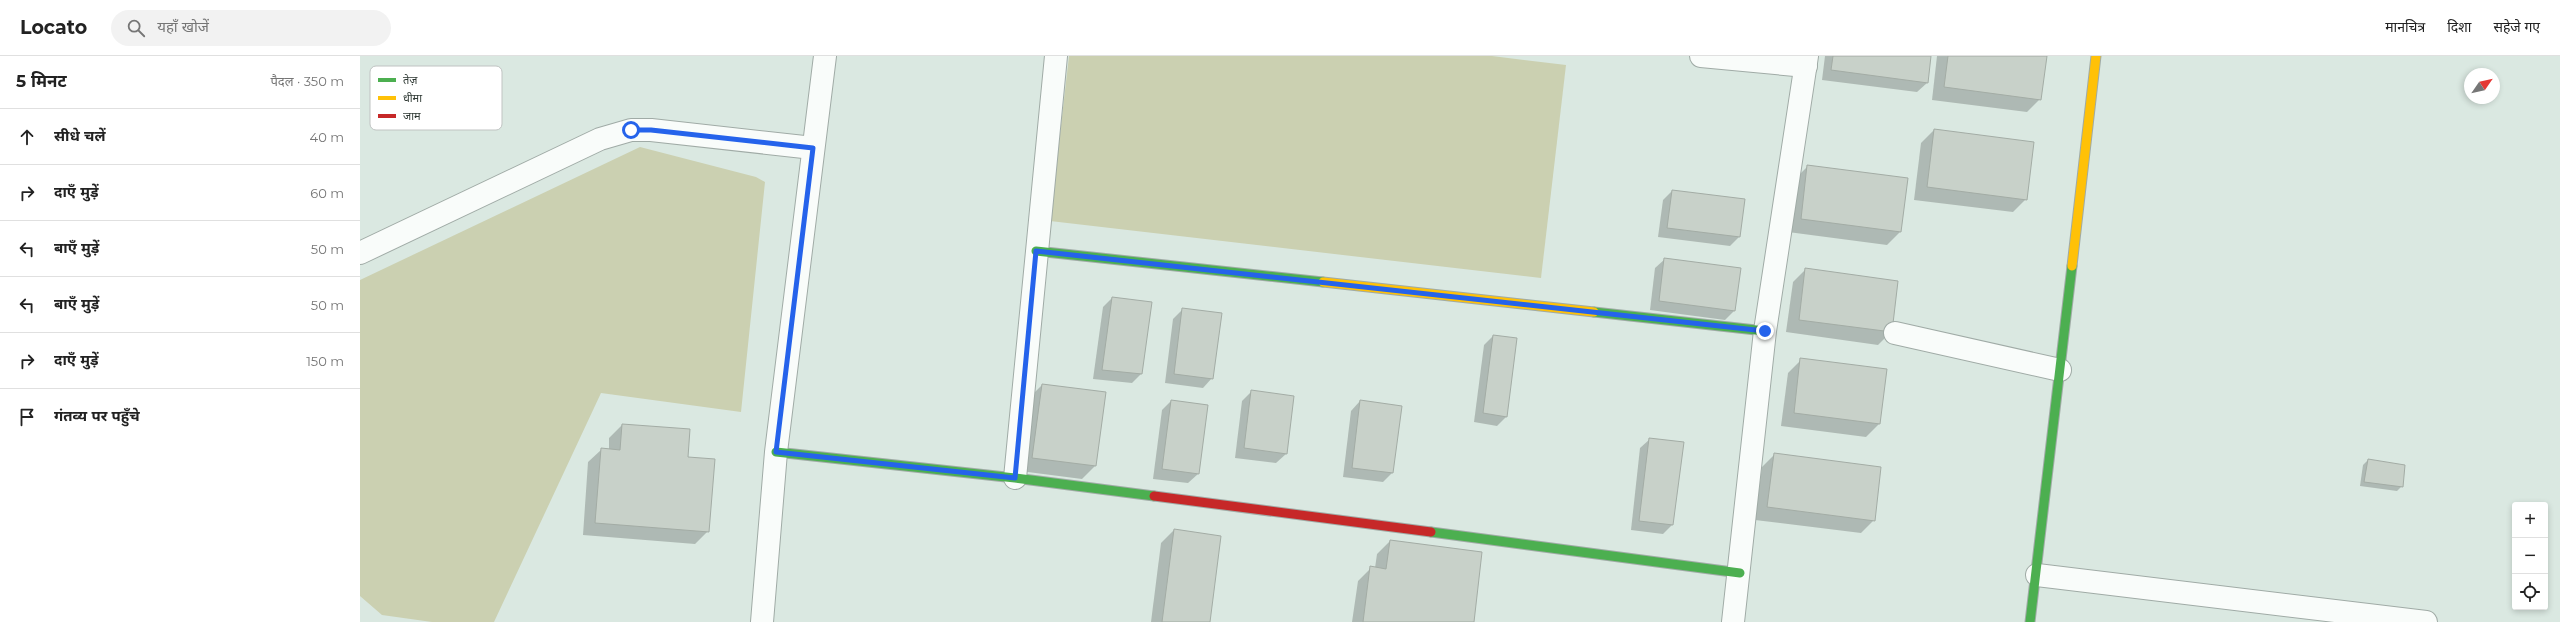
<!DOCTYPE html>
<html lang="hi">
<meta charset="utf-8">
<style>
body{margin:0;font-family:Montserrat,"Noto Sans Devanagari",sans-serif;background:#f2f2f2;color:#222}
.controls{position:absolute;right:12px;bottom:12px;display:grid;overflow:hidden;border-radius:4px;box-shadow:0 2px 6px #0003}
.controls button{width:36px;height:36px;display:grid;place-items:center;padding:0;border:0;border-bottom:1px solid #e0e0e0;background:#fff;color:#222;font:20px sans-serif}
.compass{position:absolute;left:2104px;top:12px;width:36px;height:36px;border-radius:50%;background:#fff;box-shadow:0 2px 6px #0003;rotate:56deg}
.stop{position:absolute;width:12px;height:12px;margin:-9px;border:3px solid #2563eb;border-radius:50%;background:#fff}
.stop.end{background:#2563eb;border-color:#fff;box-shadow:0 1px 4px #0008}
.list{margin:0;padding:0;list-style:none}
h2{display:flex;justify-content:space-between;align-items:center;height:52px;margin:0;padding:0 16px;font-size:17px}
h2 small{font-size:13px;font-weight:400;color:#767676}
.list li{display:grid;grid-template-columns:26px 1fr auto;gap:12px;align-items:center;box-sizing:border-box;height:56px;padding:0 16px;border-top:1px solid #e0e0e0}
.list b{display:block;font-size:15px;white-space:nowrap}
.list em{font-size:13px;font-style:normal;color:#767676}
.icon{flex:none;width:22px;height:22px;fill:none;stroke:currentColor;stroke-width:2;stroke-linecap:round;stroke-linejoin:round}
.map{position:relative;flex:none;width:2200px;height:566px;overflow:hidden}
header{display:flex;align-items:center;gap:24px;box-sizing:border-box;height:56px;padding:0 20px;background:#fff;border-bottom:1px solid #e0e0e0}
header strong{font-size:19px}
nav{display:flex;gap:22px;margin-inline-start:auto;font-size:14px}
.search{width:280px;height:36px;background:#f2f2f2;display:flex;align-items:center;gap:10px;box-sizing:border-box;padding:0 14px;border-radius:22px;color:#767676;font-size:15px}
main{display:flex}
aside{flex:1;background:#fff}
.map>svg:first-child{display:block}
</style>
<header>
<strong>Locato</strong>
<div class="search"><svg class="icon" aria-label="search" viewBox="0 0 24 24"><circle cx="10" cy="10" r="6"/><path d="M15 15l6 6"/></svg>यहाँ खोजें</div>
<nav><a>मानचित्र</a><a>दिशा</a><a>सहेजे गए</a></nav>
</header>
<main>
<aside>
<h2>5 मिनट<small>पैदल · 350 m</small></h2>
<ul class="list">
<li><svg class="icon" aria-label="ahead" viewBox="0 0 24 24"><path d="M12 20V5M6 11l6-6 6 6"/></svg><div><b>सीधे चलें</b></div><em>40 m</em></li>
<li><svg class="icon" aria-label="right" viewBox="0 0 24 24"><path d="M7 20v-9h11M14 6l5 5-5 5"/></svg><div><b>दाएँ मुड़ें</b></div><em>60 m</em></li>
<li><svg class="icon" aria-label="left" viewBox="0 0 24 24"><path d="M17 20v-9H6M10 6l-5 5 5 5"/></svg><div><b>बाएँ मुड़ें</b></div><em>50 m</em></li>
<li><svg class="icon" aria-label="left" viewBox="0 0 24 24"><path d="M17 20v-9H6M10 6l-5 5 5 5"/></svg><div><b>बाएँ मुड़ें</b></div><em>50 m</em></li>
<li><svg class="icon" aria-label="right" viewBox="0 0 24 24"><path d="M7 20v-9h11M14 6l5 5-5 5"/></svg><div><b>दाएँ मुड़ें</b></div><em>150 m</em></li>
<li><svg class="icon" aria-label="arrive" viewBox="0 0 24 24"><path d="M6 21V4h12l-3 4 3 4H6"/></svg><div><b>गंतव्य पर पहुँचे</b></div></li>
</ul>
</aside>
<div class="map">
<svg width="2200" height="566" viewBox="0 0 2200 566">
<rect width="100%" height="100%" fill="#dae8e1"/>
<!-- green -->
<g fill="#cbd0b1">
<polygon points="709,0 1132,0 1206,9 1181,222 690,165"/>
<polygon points="280,91 396,121 405,126 381,356 241,337 134,566 72,566 22,559 0,540 0,224"/>
</g>
<!-- shadow -->
<g fill="#0003">
<polygon points="1465,0 1570,0 1567,27 1557,36 1462,24"/>
<polygon points="1577,0 1686,0 1680,43 1667,56 1572,44"/>
<polygon points="1574,74 1666,143 1653,156 1554,144 1561,87"/>
<polygon points="1448,110 1540,176 1527,189 1428,176 1435,123"/>
<polygon points="1312,135 1379,181 1370,190 1298,181 1303,144"/>
<polygon points="1305,203 1375,254 1365,264 1290,254 1295,212"/>
<polygon points="1446,213 1531,276 1518,289 1426,276 1433,226"/>
<polygon points="752,242 791,247 781,318 772,327 733,323 743,251"/>
<polygon points="823,253 852,322 843,332 805,327 813,263"/>
<polygon points="1133,280 1147,360 1137,370 1114,366 1124,289"/>
<polygon points="1441,304 1526,314 1519,368 1506,381 1421,370 1428,317"/>
<polygon points="682,329 735,410 722,423 660,415 669,342"/>
<polygon points="892,335 933,341 926,398 916,407 875,402 882,345"/>
<polygon points="811,345 846,350 838,418 828,427 793,423 802,354"/>
<polygon points="1000,345 1032,417 1023,426 983,421 991,355"/>
<polygon points="262,369 327,402 348,475 335,488 223,479 228,406 241,394 249,394 249,382"/>
<polygon points="1290,383 1312,469 1303,478 1271,474 1280,392"/>
<polygon points="1415,398 1514,464 1501,477 1395,464 1402,411"/>
<polygon points="2008,404 2042,430 2037,435 2000,430 2003,409"/>
<polygon points="814,474 849,566 791,566 801,487"/>
<polygon points="1030,485 1113,566 992,566 998,525 1011,512 1015,512 1017,498"/>
</g>
<!-- building -->
<g fill="#c8d1c9" stroke="#a3aca5">
<polygon points="1473,0 1571,0 1568,27 1471,14"/>
<polygon points="1588,0 1687,0 1681,44 1584,31"/>
<polygon points="1574,73 1674,86 1667,144 1567,131"/>
<polygon points="1447,109 1548,122 1541,176 1441,163"/>
<polygon points="1312,134 1385,143 1380,181 1307,172"/>
<polygon points="1304,202 1381,212 1375,255 1299,245"/>
<polygon points="1445,212 1538,225 1532,276 1439,264"/>
<polygon points="752,241 792,246 782,318 742,314"/>
<polygon points="822,252 862,257 853,323 814,318"/>
<polygon points="1133,279 1157,282 1147,361 1123,357"/>
<polygon points="1440,302 1527,313 1520,368 1434,357"/>
<polygon points="682,328 746,336 736,410 672,402"/>
<polygon points="891,334 934,340 927,398 884,392"/>
<polygon points="811,344 848,349 839,418 802,413"/>
<polygon points="1000,344 1042,350 1033,417 992,412"/>
<polygon points="262,368 330,373 328,401 355,403 349,476 235,467 241,392 260,394"/>
<polygon points="1289,382 1324,386 1313,469 1279,465"/>
<polygon points="1414,397 1521,411 1515,465 1407,451"/>
<polygon points="2008,403 2045,409 2043,431 2004,426"/>
<polygon points="814,473 861,480 850,566 802,566"/>
<polygon points="1030,484 1122,496 1114,566 1003,566 1010,510 1026,513"/>
</g>
<g fill="none" stroke-linecap="round" stroke-linejoin="round">
<!-- street casing -->
<g stroke="#a0aba6" stroke-width="24">
<g id="street">
<polyline points="1341,0 1446,10"/>
<polyline points="0,197 240,83 271,74 291,74 453,92"/>
<polyline points="1535,277 1700,314"/>
<polyline points="655,422 696,0"/>
<polyline points="1677,519 2066,566"/>
<polyline points="402,566 416,396 465,0"/>
<polyline points="1373,566 1405,275 1447,0"/>
</g>
</g>
<!-- fast casing -->
<g stroke="#a0aba6" stroke-width="11">
<g id="fast">
<polyline points="676,195 963,226"/>
<polyline points="1234,256 1405,275"/>
<polyline points="416,396 655,422 794,440"/>
<polyline points="1071,476 1380,517"/>
<polyline points="1670,566 1712,210"/>
</g>
</g>
<!-- slow casing -->
<g stroke="#a0aba6" stroke-width="11">
<g id="slow">
<polyline points="1712,210 1736,0"/>
<polyline points="963,226 1234,256"/>
</g>
</g>
<!-- jam casing -->
<g stroke="#a0aba6" stroke-width="11">
<polyline id="jam" points="794,440 1071,476"/>
</g>
<!-- street -->
<use href="#street" stroke="#f9fcfa" stroke-width="22"/>
<!-- fast -->
<use href="#fast" stroke="#4caf50" stroke-width="9"/>
<!-- slow -->
<use href="#slow" stroke="#ffc107" stroke-width="9"/>
<!-- jam -->
<use href="#jam" stroke="#c62828" stroke-width="9"/>
</g>
<g fill="none" stroke-linecap="round" stroke-linejoin="round">
<!-- route -->
<polyline stroke="#2563eb" stroke-width="5" points="271,74 291,74 453,92 416,396 655,422 676,195 1405,275"/>
</g>
<!-- legend -->
<rect x="10" y="10" width="132" height="64" rx="6" fill="#fff" stroke="#c0c3c2" stroke-width="1"/>
<rect x="18" y="22" width="18" height="4" fill="#4caf50"/>
<rect x="18" y="40" width="18" height="4" fill="#ffc107"/>
<rect x="18" y="58" width="18" height="4" fill="#c62828"/>
<g font-size="11" fill="#2d3732">
<text x="43" y="28">तेज़</text>
<text x="43" y="46">धीमा</text>
<text x="43" y="64">जाम</text>
</g>
</svg>
<div class="controls">
<button>+</button>
<button>−</button>
<button><svg class="icon" aria-label="locate" viewBox="0 0 24 24"><circle cx="12" cy="12" r="6"/><path d="M12 2v4M12 18v4M2 12h4M18 12h4"/></svg></button>
</div>
<svg class="compass" viewBox="-18 -18 36 36"><path d="M0-13l5 13h-10z" fill="#e53935"/><path d="M0 13l5-13h-10z" fill="#767676"/></svg>
<div class="stop" style="left:271px;top:74px"></div>
<div class="stop end" style="left:1405px;top:275px"></div>
</div>
</main>
